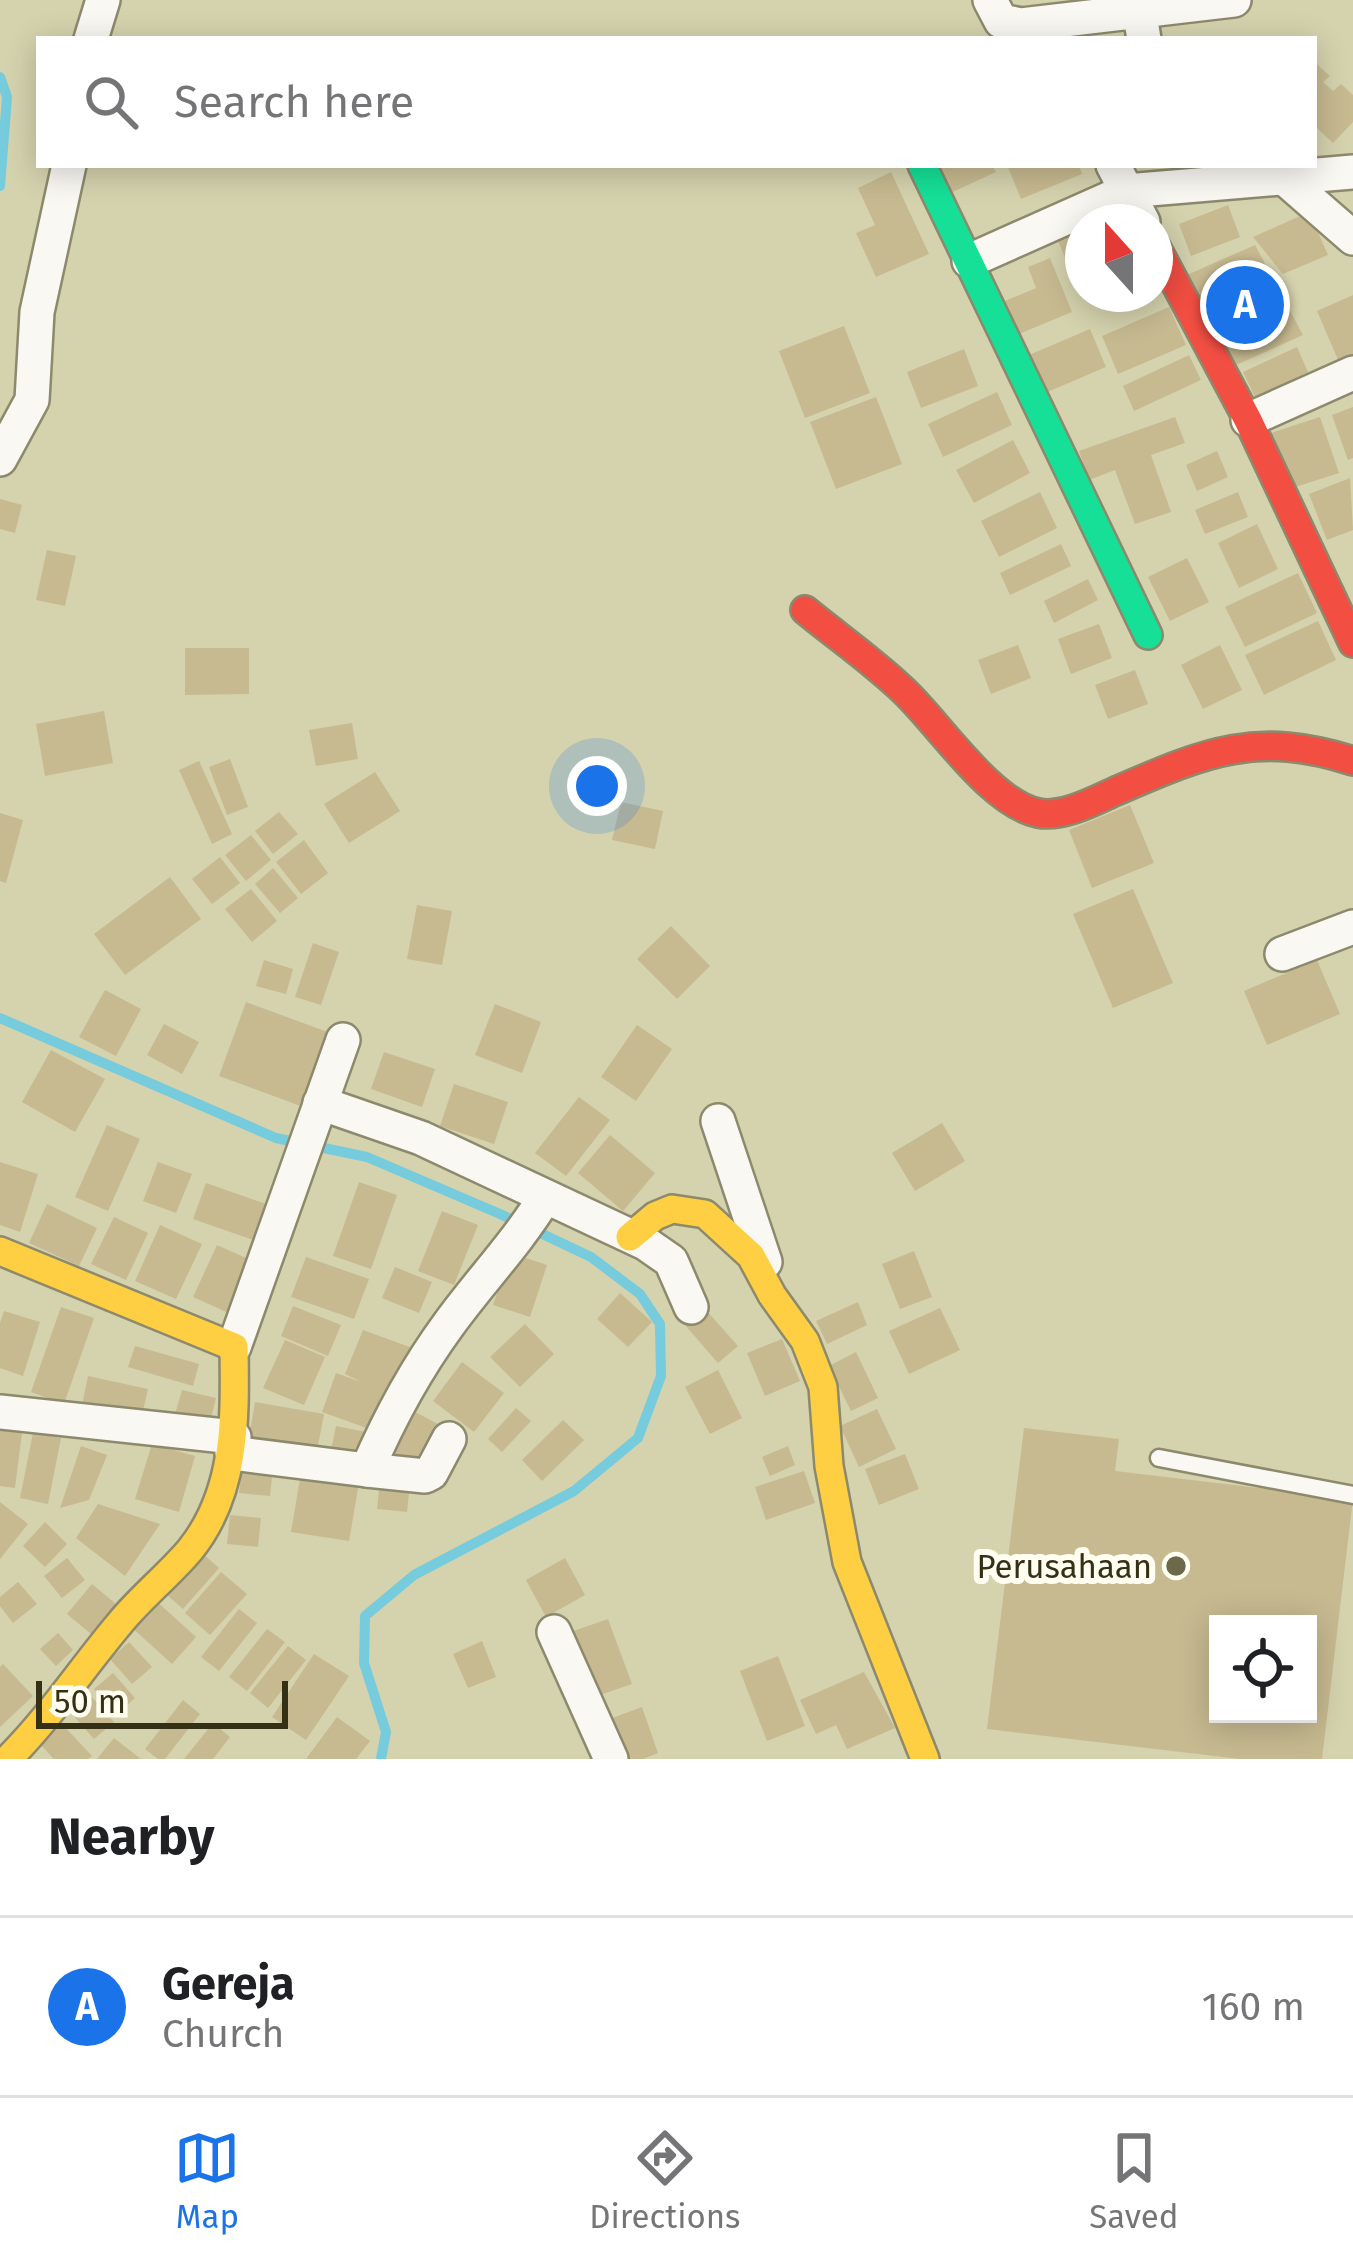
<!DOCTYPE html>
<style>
body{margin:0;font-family:"Fira Sans",sans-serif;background:#f2f2f2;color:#202124}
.controls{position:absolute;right:36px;bottom:36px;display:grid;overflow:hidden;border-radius:0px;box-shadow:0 6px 30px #0003}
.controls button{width:108px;height:108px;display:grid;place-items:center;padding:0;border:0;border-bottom:3px solid #e0e0e0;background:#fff;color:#202124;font:60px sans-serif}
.compass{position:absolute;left:1065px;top:204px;width:108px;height:108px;border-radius:50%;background:#fff;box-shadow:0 6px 30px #0003;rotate:339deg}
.scale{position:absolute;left:36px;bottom:30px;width:252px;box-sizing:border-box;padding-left:12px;border:6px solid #333015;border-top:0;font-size:33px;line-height:42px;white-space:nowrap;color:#333015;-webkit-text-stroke:9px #fffef1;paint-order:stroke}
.you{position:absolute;left:597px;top:786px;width:42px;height:42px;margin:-30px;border:9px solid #fff;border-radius:50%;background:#1a73e8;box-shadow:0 0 0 18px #1a73e833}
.badge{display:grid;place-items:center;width:78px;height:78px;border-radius:50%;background:#1a73e8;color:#fff;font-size:39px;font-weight:700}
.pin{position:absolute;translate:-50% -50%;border:6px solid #fff;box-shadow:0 3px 12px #0006}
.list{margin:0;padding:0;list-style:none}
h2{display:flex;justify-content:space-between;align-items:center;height:156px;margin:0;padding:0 48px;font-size:51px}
h2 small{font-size:39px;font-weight:400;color:#757577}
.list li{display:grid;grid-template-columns:78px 1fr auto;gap:36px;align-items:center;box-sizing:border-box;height:180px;padding:0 48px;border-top:3px solid #e0e0e0}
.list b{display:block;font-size:45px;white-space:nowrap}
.list p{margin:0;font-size:39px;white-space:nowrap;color:#757577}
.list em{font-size:39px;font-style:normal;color:#757577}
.icon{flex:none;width:66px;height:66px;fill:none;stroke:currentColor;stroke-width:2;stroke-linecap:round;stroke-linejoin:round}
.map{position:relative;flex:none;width:1353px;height:1759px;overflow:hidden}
.search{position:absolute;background:#fff;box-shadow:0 6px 30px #0003;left:36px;right:36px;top:36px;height:132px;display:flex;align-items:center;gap:30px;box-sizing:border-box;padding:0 42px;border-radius:0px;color:#757577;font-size:45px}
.sheet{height:336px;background:#fff}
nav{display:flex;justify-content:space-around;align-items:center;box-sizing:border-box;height:168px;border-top:3px solid #e0e0e0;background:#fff;font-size:33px;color:#757577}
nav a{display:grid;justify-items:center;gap:6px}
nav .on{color:#1a73e8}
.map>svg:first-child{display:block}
</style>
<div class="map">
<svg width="1353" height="1759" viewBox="0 0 1353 1759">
<rect width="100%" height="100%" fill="#d5d2ae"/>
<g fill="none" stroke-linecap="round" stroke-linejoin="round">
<!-- stream -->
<g stroke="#76cbdc" stroke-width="10">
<polyline points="0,77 7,97 0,186"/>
<polyline points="0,1018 276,1138 367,1157 500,1214 591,1257 640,1294 660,1324 661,1376 638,1438 574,1491 414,1575 365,1616 364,1663 386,1732 381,1759"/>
</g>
</g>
<!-- building -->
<g fill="#c7ba91" fill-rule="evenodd">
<polygon points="1314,62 1330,76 1323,82 1333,91 1341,84 1353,95 1353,122 1333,143 1317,128 1314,131"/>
<polygon points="932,165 992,165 996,172 946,195"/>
<polygon points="1007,165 1079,165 1082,174 1021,199"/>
<polygon points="891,172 929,254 876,277 856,233 875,225 858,188"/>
<polygon points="1228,205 1240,237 1191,256 1179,224"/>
<polygon points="1309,212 1328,255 1283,274 1253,237"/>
<polygon points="1083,226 1083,273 1073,277 1056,236"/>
<polygon points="1255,245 1303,335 1236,365 1187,275"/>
<polygon points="1050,258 1072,312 1019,334 1005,301 1036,288 1028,267"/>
<polygon points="1353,295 1353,355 1339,362 1317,311"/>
<polygon points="1169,307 1186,345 1118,374 1102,336"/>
<polygon points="844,326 870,393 805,418 779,351"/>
<polygon points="1090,329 1106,367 1038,396 1022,358"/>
<polygon points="1297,347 1308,372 1255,397 1243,372"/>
<polygon points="964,349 978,386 921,408 907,372"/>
<polygon points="1189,355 1201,380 1134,411 1123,386"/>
<polygon points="997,392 1012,425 943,457 928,424"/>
<polygon points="876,397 902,464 836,489 810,422"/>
<polygon points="1353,407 1353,458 1348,460 1332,415"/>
<polygon points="1175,417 1185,443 1151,455 1171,512 1135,524 1115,470 1089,480 1079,451"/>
<polygon points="1320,417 1339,473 1289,489 1271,433"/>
<polygon points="1013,440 1030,473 974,503 956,470"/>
<polygon points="1217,451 1228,477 1197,491 1186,465"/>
<polygon points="1350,478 1353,530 1327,540 1309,494"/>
<polygon points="1040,492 1057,528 999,557 981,521"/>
<polygon points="1238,492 1248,517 1205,534 1195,510"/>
<polygon points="0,499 22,505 15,533 0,529"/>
<polygon points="1257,524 1278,569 1239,588 1218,543"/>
<polygon points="1061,544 1071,566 1010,595 1000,573"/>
<polygon points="47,550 76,556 65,606 36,600"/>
<polygon points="1187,558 1209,602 1170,621 1148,577"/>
<polygon points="1298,573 1317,613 1245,647 1225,607"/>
<polygon points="1088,579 1098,600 1054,623 1044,601"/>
<polygon points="1318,621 1336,660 1264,695 1245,655"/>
<polygon points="1099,624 1112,658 1071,674 1058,639"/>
<polygon points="1018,645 1031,678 991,694 978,660"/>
<polygon points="1220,645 1242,690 1203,709 1181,665"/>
<polygon points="185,648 249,648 249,694 185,695"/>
<polygon points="1135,670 1148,704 1108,719 1095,685"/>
<polygon points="104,711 113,763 45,776 36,724"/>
<polygon points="352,723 358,759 316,766 309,730"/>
<polygon points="230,759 248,807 227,815 209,767"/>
<polygon points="199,761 232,834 212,844 179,770"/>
<polygon points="375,772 400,811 349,843 324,804"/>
<polygon points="621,802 663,811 655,849 612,840"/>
<polygon points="1130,805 1154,863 1092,888 1069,830"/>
<polygon points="279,812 298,834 273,854 255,831"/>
<polygon points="0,813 23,820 6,883 0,881"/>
<polygon points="251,835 271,860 246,881 225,855"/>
<polygon points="304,840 328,873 301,894 276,862"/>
<polygon points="220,857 240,883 212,904 192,879"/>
<polygon points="273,868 298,898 280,913 255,884"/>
<polygon points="170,877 201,919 125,975 94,934"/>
<polygon points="251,889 277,921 252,942 225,909"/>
<polygon points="1133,889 1173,983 1113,1008 1073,914"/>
<polygon points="417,905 452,911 442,965 407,959"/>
<polygon points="671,926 710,966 677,999 637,959"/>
<polygon points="313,943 339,952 321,1005 295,997"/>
<polygon points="264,960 293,969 286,994 256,986"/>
<polygon points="1317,960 1340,1014 1267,1045 1244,991"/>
<polygon points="105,990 141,1009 116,1056 79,1037"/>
<polygon points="246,1002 333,1034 306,1108 219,1076"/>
<polygon points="495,1004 541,1022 522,1073 475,1055"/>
<polygon points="164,1024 199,1042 182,1074 147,1055"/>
<polygon points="637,1025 672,1049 636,1101 601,1077"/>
<polygon points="51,1050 105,1079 75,1132 22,1102"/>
<polygon points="384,1052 435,1069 422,1107 371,1089"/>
<polygon points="454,1084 508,1102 494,1144 440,1126"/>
<polygon points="579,1097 610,1120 566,1176 535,1153"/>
<polygon points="942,1123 965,1161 915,1191 892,1153"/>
<polygon points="107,1125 140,1139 108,1211 75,1197"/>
<polygon points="610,1135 655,1173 623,1211 578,1173"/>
<polygon points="0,1162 38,1174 20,1232 0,1225"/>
<polygon points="158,1162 192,1174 176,1213 143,1201"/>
<polygon points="359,1182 397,1195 371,1269 333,1256"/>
<polygon points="206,1183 269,1205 256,1241 193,1219"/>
<polygon points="47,1204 97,1228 79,1266 29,1243"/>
<polygon points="442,1211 478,1225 454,1285 418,1271"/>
<polygon points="114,1217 148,1233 126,1280 91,1264"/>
<polygon points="160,1225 202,1244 176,1299 135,1281"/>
<polygon points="217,1245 257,1263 233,1315 193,1297"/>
<polygon points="914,1251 932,1297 900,1309 882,1264"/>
<polygon points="511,1253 547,1265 530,1317 493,1305"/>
<polygon points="306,1257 369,1279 354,1319 291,1297"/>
<polygon points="395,1267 432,1282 419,1313 382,1298"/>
<polygon points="620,1293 652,1322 628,1347 597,1319"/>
<polygon points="858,1302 867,1325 827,1344 816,1321"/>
<polygon points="293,1306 341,1325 328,1356 281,1336"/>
<polygon points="61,1307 94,1318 64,1404 31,1392"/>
<polygon points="704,1308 738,1346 718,1363 685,1325"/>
<polygon points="940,1308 960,1350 909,1374 889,1331"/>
<polygon points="4,1311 40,1322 23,1376 0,1368 0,1323"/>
<polygon points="525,1324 554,1354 520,1387 490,1357"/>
<polygon points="363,1330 418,1350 400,1395 387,1390 372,1430 322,1412 336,1373 361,1382 345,1374"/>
<polygon points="782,1339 800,1381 765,1396 747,1353"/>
<polygon points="285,1340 325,1357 304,1405 263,1388"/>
<polygon points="135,1346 199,1364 193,1386 128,1367"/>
<polygon points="856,1352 878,1398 851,1411 829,1366"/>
<polygon points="462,1362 504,1393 474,1432 433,1401"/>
<polygon points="718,1370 742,1418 710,1434 685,1387"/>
<polygon points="88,1376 148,1389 140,1424 81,1410"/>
<polygon points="182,1390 216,1398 208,1430 173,1421"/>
<polygon points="255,1402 324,1414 316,1456 248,1444"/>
<polygon points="516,1408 531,1421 502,1452 488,1439"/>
<polygon points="410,1409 445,1428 419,1473 384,1453"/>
<polygon points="877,1409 896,1449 859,1467 840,1426"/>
<polygon points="563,1420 584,1440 542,1481 522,1460"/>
<polygon points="336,1426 371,1433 364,1463 330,1455"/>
<path d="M1024 1428 1119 1439 1115 1471 1353 1499 1322 1759H1240L987 1729ZM1218 1624H1308V1714H1218Z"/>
<polygon points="0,1430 22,1433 15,1488 0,1486"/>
<polygon points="33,1433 61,1438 48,1504 20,1498"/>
<polygon points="152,1444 195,1456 179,1512 135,1499"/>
<polygon points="81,1446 107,1455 89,1500 60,1508"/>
<polygon points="788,1446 795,1465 770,1476 762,1457"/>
<polygon points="905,1454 919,1489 879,1505 865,1469"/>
<polygon points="242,1464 273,1468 270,1496 239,1493"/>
<polygon points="804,1471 815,1503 766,1520 755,1487"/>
<polygon points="301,1473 359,1483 349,1541 291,1532"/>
<polygon points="380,1480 410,1484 407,1512 377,1509"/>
<polygon points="0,1502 28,1524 0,1559"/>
<polygon points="98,1504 160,1524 125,1576 76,1538"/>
<polygon points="230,1515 261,1518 258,1547 227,1544"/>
<polygon points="45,1522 67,1544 45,1567 23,1546"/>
<polygon points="194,1546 219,1568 183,1609 158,1587"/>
<polygon points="67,1558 85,1580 62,1598 44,1576"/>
<polygon points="565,1558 585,1595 546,1617 526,1580"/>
<polygon points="221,1572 247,1594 210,1635 185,1613"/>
<polygon points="18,1582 37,1604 13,1623 0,1606 0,1597"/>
<polygon points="92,1584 116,1604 91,1634 67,1614"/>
<polygon points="153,1598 196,1637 172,1664 129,1625"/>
<polygon points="239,1609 257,1623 219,1671 201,1657"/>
<polygon points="608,1619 632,1684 588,1699 565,1634"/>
<polygon points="267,1629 285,1642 247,1691 229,1677"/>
<polygon points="58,1633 73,1650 56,1666 40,1649"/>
<polygon points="482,1641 496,1677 468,1688 453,1654"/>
<polygon points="129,1642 152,1667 132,1684 110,1659"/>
<polygon points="288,1646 306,1660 268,1708 250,1693"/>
<polygon points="314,1654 349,1676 306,1740 272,1717"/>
<polygon points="778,1656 805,1726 767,1741 740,1671"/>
<polygon points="3,1664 33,1696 0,1727 0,1667"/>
<polygon points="864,1672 895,1728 847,1749 836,1725 816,1734 800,1700"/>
<polygon points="113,1673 135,1698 116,1715 94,1689"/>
<polygon points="92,1697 114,1722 94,1739 72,1714"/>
<polygon points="183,1700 200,1714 165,1759 158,1759 145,1749"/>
<polygon points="642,1707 658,1753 643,1759 621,1759 607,1720"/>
<polygon points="337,1717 370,1741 356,1759 306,1759"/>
<polygon points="213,1723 230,1737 213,1759 184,1759"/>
<polygon points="62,1724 92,1756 88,1759 54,1759 40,1744"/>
<polygon points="114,1738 141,1759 97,1759"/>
</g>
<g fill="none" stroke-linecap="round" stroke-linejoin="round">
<!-- lane casing -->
<g stroke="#8c896d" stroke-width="21">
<polyline id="lane" points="1159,1458 1353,1495"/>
</g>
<!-- street casing -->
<g stroke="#8c896d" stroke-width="38">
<g id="street">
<polyline points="990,0 1001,21 1021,25 1234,0"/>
<polyline points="1139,9 1144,39"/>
<polyline points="91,39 103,0"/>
<polyline points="1113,165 1143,222"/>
<polyline points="1275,170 1353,238"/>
<polyline points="969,261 1126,191 1353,172"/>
<polyline points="1248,420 1353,373"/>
<polyline points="0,459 32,400 37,312 69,165"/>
<polyline points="1282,954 1353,927"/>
<polyline points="320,1103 421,1138 645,1243 671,1261 691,1307"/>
<polyline points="718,1121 765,1262"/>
<polyline points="234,1347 343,1040"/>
<polyline points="0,1412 234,1437"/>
<path d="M232 1453 367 1470C389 1419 416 1369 449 1324 481 1280 517 1243 545 1197"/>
<polyline points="367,1470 425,1476 431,1473 449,1439"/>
<polyline points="554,1632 611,1759"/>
</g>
</g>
<!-- fast casing -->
<g stroke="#8c896d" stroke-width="32">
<polyline id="fast" points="922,165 1148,635"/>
</g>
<!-- slow casing -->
<g stroke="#8c896d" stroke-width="32">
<g id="slow">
<polyline points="630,1237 655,1216 672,1209 705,1214 751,1256 772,1295 805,1341 823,1387 829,1466 847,1562 925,1759"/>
<path d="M0 1251 234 1347C235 1418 237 1492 190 1550 168 1576 141 1597 120 1623 82 1668 50 1717 8 1759"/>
</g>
</g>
<!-- jam casing -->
<g stroke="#8c896d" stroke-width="32">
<g id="jam">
<polyline points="1155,245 1248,420 1353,643"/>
<path d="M805 610C838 637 874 662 904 691 940 725 990 803 1038 813 1063 818 1094 801 1116 791 1206 752 1256 730 1353 761"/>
</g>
</g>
<!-- lane -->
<use href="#lane" stroke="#f9f8f3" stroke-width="16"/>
<!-- street -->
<use href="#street" stroke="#f9f8f3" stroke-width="33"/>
<!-- fast -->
<use href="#fast" stroke="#16e098" stroke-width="27"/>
<!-- slow -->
<use href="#slow" stroke="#ffcf43" stroke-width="27"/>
<!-- jam -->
<use href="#jam" stroke="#f24e42" stroke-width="27"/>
</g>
<!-- markers -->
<circle fill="#6c694b" stroke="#fffef1" stroke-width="4.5" cx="1176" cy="1566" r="12"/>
<g text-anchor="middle" stroke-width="12" stroke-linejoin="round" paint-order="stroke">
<!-- poi labels -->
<g font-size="33" fill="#333015" stroke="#fffef1" text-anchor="end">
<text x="1152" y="1578">Perusahaan</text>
</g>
</g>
</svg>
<div class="controls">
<button><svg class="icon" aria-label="locate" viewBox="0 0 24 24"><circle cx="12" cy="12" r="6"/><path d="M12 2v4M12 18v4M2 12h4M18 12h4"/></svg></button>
</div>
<svg class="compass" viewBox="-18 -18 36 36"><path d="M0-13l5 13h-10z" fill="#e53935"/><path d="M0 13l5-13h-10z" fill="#757577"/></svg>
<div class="scale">50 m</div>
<div class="you"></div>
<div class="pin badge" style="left:1245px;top:305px">A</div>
<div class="search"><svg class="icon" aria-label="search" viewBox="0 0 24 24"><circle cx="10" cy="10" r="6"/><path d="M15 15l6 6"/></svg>Search here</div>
</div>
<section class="sheet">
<h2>Nearby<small></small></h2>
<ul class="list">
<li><span class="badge">A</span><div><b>Gereja</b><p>Church</p></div><em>160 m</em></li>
</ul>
</section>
<nav>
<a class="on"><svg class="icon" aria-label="map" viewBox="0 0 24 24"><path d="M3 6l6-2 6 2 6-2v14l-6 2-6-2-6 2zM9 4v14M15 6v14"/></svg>Map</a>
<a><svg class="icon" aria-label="directions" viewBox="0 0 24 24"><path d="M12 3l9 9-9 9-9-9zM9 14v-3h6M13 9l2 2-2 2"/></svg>Directions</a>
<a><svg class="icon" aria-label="saved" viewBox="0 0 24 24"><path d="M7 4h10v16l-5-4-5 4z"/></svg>Saved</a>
</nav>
